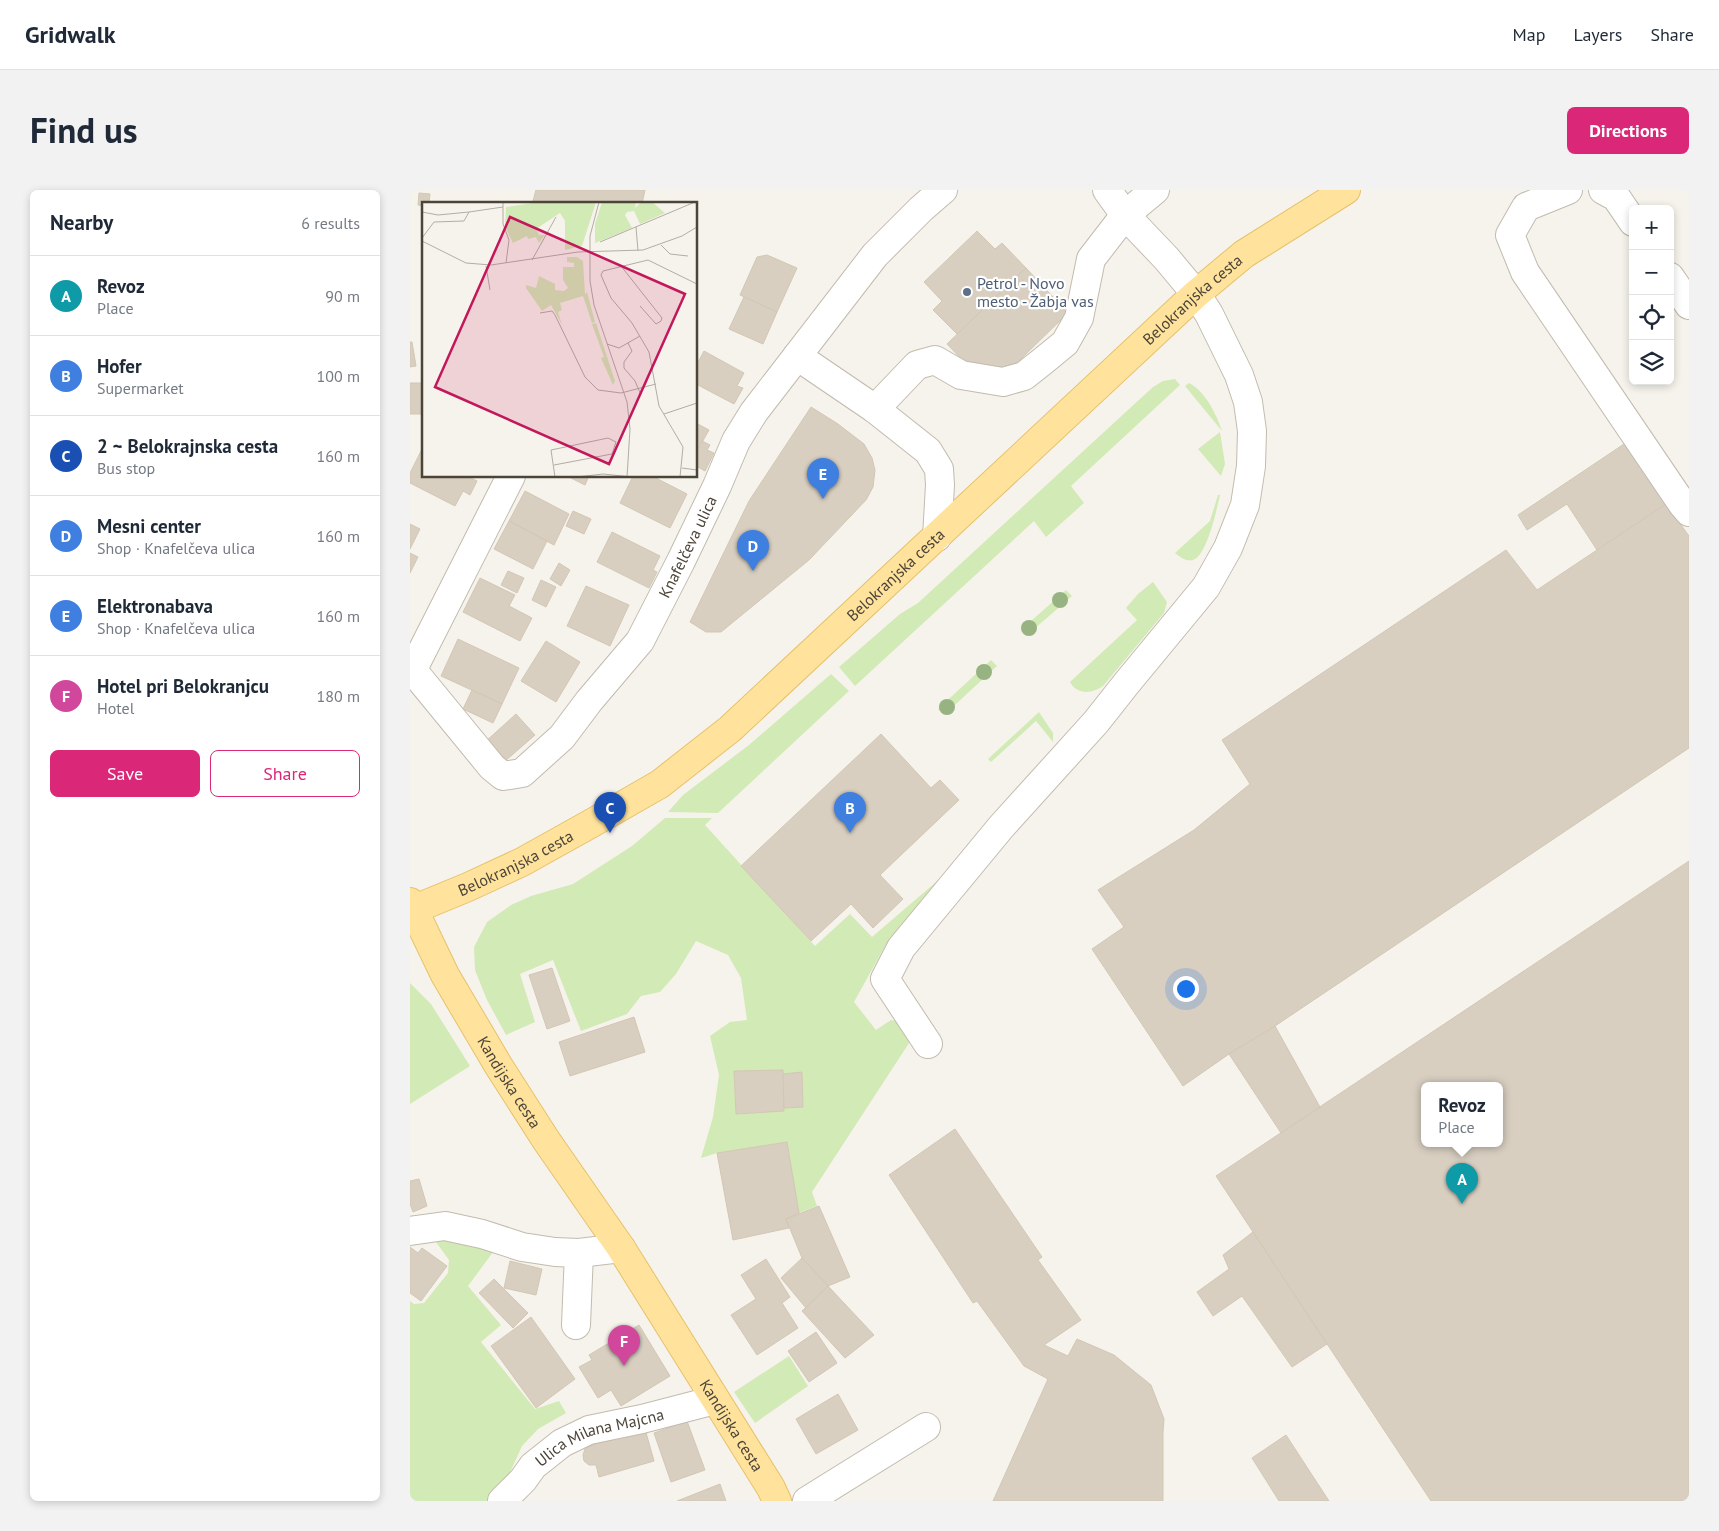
<!DOCTYPE html>
<meta charset="utf-8">
<style>
body{margin:0;font-family:"PT Sans",sans-serif;background:#f2f2f3;color:#1f2937}
.controls{position:absolute;right:15px;top:15px;display:grid;overflow:hidden;border-radius:8px;box-shadow:0 2px 8px #0003}
.controls button{width:45px;height:45px;display:grid;place-items:center;padding:0;border:0;border-bottom:1px solid #e0e1e3;background:#fff;color:#1f2937;font:25px sans-serif}
.you{position:absolute;left:775px;top:798px;width:18px;height:18px;margin:-12px;border:4px solid #fff;border-radius:50%;background:#1a73e8;box-shadow:0 0 0 8px #1a73e833}
.badge{display:grid;place-items:center;width:32px;height:32px;border-radius:50%;background:#db2777;color:#fff;font-size:16px;font-weight:700}
.pin{position:absolute;translate:-50% -41px;filter:drop-shadow(0 1px 2px #0008)}
.pin::after{content:'';position:absolute;top:26px;width:18px;height:15px;background:inherit;clip-path:polygon(0 0,100% 0,50% 100%)}
.popup{position:absolute;left:1011px;top:892px;width:82px;height:65px;box-sizing:border-box;display:grid;place-content:center;border-radius:8px;background:#fff;filter:drop-shadow(0 1px 4px #0005);font-size:16px;white-space:nowrap;color:#747a83}
.popup b{font-size:19px;color:#1f2937}
.popup::after{content:'';position:absolute;left:50%;top:100%;margin-left:-10px;border:10px solid transparent;border-top-color:#fff}
.list{margin:0;padding:0;list-style:none}
h2{display:flex;justify-content:space-between;align-items:center;height:65px;margin:0;padding:0 20px;font-size:21px}
h2 small{font-size:16px;font-weight:400;color:#747a83}
.list li{display:grid;grid-template-columns:32px 1fr auto;gap:15px;align-items:center;box-sizing:border-box;height:80px;padding:0 20px;border-top:1px solid #e0e1e3}
.list b{display:block;font-size:19px;white-space:nowrap}
.list p{margin:0;font-size:16px;white-space:nowrap;color:#747a83}
.list em{font-size:16px;font-style:normal;color:#747a83}
.actions{display:flex;gap:10px;padding:15px 20px}
.actions a{flex:1;padding:11px 0;border:1px solid #db2777;border-radius:8px;text-align:center;font-size:18px;color:#db2777}
.actions .main{background:#db2777;color:#fff}
.icon{flex:none;width:28px;height:28px;fill:none;stroke:currentColor;stroke-width:2;stroke-linecap:round;stroke-linejoin:round}
.map{position:relative;flex:none;width:1279px;height:1311px;overflow:hidden;border-radius:8px}
header{display:flex;align-items:center;gap:30px;box-sizing:border-box;height:70px;padding:0 25px;background:#fff;border-bottom:1px solid #e0e1e3}
header strong{font-size:24px}
nav{display:flex;gap:28px;margin-inline-start:auto;font-size:18px}
.intro{display:flex;align-items:center;justify-content:space-between;box-sizing:border-box;height:120px;padding:0 30px}
h1{margin:0;font-size:35px}
.button{padding:12px 22px;border-radius:8px;background:#db2777;color:#fff;font-size:18px;font-weight:700}
main{display:flex;gap:30px;padding:0 30px}
aside{flex:1;background:#fff;border-radius:8px;box-shadow:0 2px 8px #0003}
.map>svg:first-child{display:block}
</style>
<header>
<strong>Gridwalk</strong>
<nav><a>Map</a><a>Layers</a><a>Share</a></nav>
</header>
<div class="intro"><h1>Find us</h1><a class="button">Directions</a></div>
<main>
<aside>
<h2>Nearby<small>6 results</small></h2>
<ul class="list">
<li><span class="badge" style="background:#0f9aa8">A</span><div><b>Revoz</b><p>Place</p></div><em>90 m</em></li>
<li><span class="badge" style="background:#3f7fe0">B</span><div><b>Hofer</b><p>Supermarket</p></div><em>100 m</em></li>
<li><span class="badge" style="background:#1a4fb4">C</span><div><b>2 ~ Belokrajnska cesta</b><p>Bus stop</p></div><em>160 m</em></li>
<li><span class="badge" style="background:#3f7fe0">D</span><div><b>Mesni center</b><p>Shop · Knafelčeva ulica</p></div><em>160 m</em></li>
<li><span class="badge" style="background:#3f7fe0">E</span><div><b>Elektronabava</b><p>Shop · Knafelčeva ulica</p></div><em>160 m</em></li>
<li><span class="badge" style="background:#d1479c">F</span><div><b>Hotel pri Belokranjcu</b><p>Hotel</p></div><em>180 m</em></li>
</ul>
<div class="actions"><a class="main">Save</a><a>Share</a></div>
</aside>
<div class="map">
<svg width="1279" height="1311" viewBox="0 0 1279 1311">
<rect width="100%" height="100%" fill="#f6f3ec"/>
<!-- green -->
<g fill="#d2eab5" fill-rule="evenodd">
<polygon points="765,189 770,195 661,296 674,313 636,347 624,331 445,496 429,477 490,424 508,413 743,197 753,191"/>
<path d="M779 193C796 202 806 224 812 241L775 196Z"/>
<polygon points="810,242 815,274 811,286 788,259"/>
<path d="M808 305H810C807 318 797 366 783 370 776 372 770 367 765 363L800 331Z"/>
<path d="M743 392 757 412 754 423 693 496C682 504 667 505 660 492L727 430 716 418 728 404Z"/>
<polygon points="656,400 662,406 616,446 611,440"/>
<polygon points="581,470 587,476 534,525 528,519"/>
<polygon points="421,484 439,501 308,623 258,622 273,605 339,555"/>
<polygon points="629,522 643,543 643,552 626,531 581,572 578,569"/>
<path d="M255 628H302L295 635 405 756 440 724 462 747 533 686 475 756 444 812 466 840 481 830 487 831 501 850 402 1002 407 1016 389 1023 377 952 307 963 291 968 303 927 309 885 300 846 320 832 337 830 331 788 318 765 286 751 266 784 250 802 231 806 217 824 171 841 143 770 110 784 125 832 96 845 77 810 65 780 64 757 77 732 101 715 121 706 163 694 222 656ZM324 881 373 884 392 883 393 917 374 918 373 921 326 924Z"/>
<polygon points="0,793 21,814 60,876 0,914"/>
<polygon points="18,1041 86,1058 58,1096 91,1135 71,1152 125,1219 149,1211 156,1223 128,1239 112,1256 97,1289 81,1311 0,1311 0,1111 4,1114 14,1113 38,1083 39,1070"/>
<polygon points="379,1166 398,1196 345,1233 324,1202"/>
</g>
<!-- building -->
<g fill="#d8cfc1" stroke="#d3c7b4" fill-rule="evenodd">
<polygon points="126,0 235,0 232,14 136,14 123,11"/>
<polygon points="9,3 20,4 19,14 14,14 14,16 8,15"/>
<polygon points="567,41 585,59 592,53 616,78 547,144 523,120 532,111 514,92"/>
<polygon points="357,65 387,78 367,122 330,105 347,67"/>
<polygon points="616,78 658,123 580,199 537,154"/>
<polygon points="334,107 367,122 353,154 319,139"/>
<polygon points="0,152 2,152 6,176 0,177"/>
<polygon points="294,161 334,183 327,196 333,198 324,214 286,194 286,176"/>
<rect x="0" y="193" width="14" height="31"/>
<polygon points="401,217 428,234 454,254 462,268 465,280 463,297 456,310 399,370 311,442 296,442 280,432 339,311"/>
<polygon points="286,233 299,240 286,263"/>
<polygon points="292,251 300,255 297,260 304,263 295,281 286,276 286,263"/>
<polygon points="1217,252 1256,314 1187,360 1157,314 1117,340 1108,325"/>
<polygon points="14,255 14,286 57,286 67,291 60,305 53,301 45,316 0,293 0,283"/>
<polygon points="157,286 179,286 175,295"/>
<polygon points="223,286 242,286 277,304 260,338 210,313"/>
<polygon points="115,301 159,324 144,355 99,331"/>
<polygon points="1256,314 1279,346 1279,558 865,836 819,864 773,896 682,759 714,737 688,700 784,640 840,594 812,550 1096,360 1127,400"/>
<polygon points="163,321 181,329 174,344 156,336"/>
<polygon points="99,331 137,351 123,379 84,359"/>
<polygon points="0,334 10,339 0,359"/>
<polygon points="202,342 250,366 243,380 247,382 239,398 187,372"/>
<polygon points="0,363 8,367 0,383"/>
<polygon points="149,373 160,380 151,396 140,389"/>
<polygon points="98,381 114,388 107,403 91,395"/>
<polygon points="70,388 105,405 99,416 122,428 110,451 53,422"/>
<polygon points="131,390 146,397 136,417 122,410"/>
<polygon points="176,396 219,415 200,456 157,436"/>
<polygon points="48,449 109,478 92,514 31,486"/>
<polygon points="136,451 170,472 146,512 111,491"/>
<polygon points="62,500 92,514 83,533 53,519"/>
<polygon points="106,524 125,545 94,572 75,552"/>
<polygon points="471,544 521,598 530,590 549,610 470,685 493,709 463,738 441,714 401,751 331,676"/>
<path d="M1279 671V1311H1021L806 986ZM1014 895H1090V953H1014Z"/>
<polygon points="142,778 160,831 137,839 119,785"/>
<polygon points="224,827 235,862 160,886 149,852"/>
<polygon points="865,836 910,917 871,943 819,864"/>
<polygon points="373,880 374,921 326,924 324,881"/>
<polygon points="392,882 393,917 374,918 373,884"/>
<polygon points="545,939 632,1067 628,1070 671,1130 634,1155 658,1166 667,1149 704,1165 741,1195 754,1229 753,1242 753,1311 583,1311 638,1189 614,1176 567,1111 563,1113 479,985"/>
<polygon points="377,952 389,1023 376,1029 379,1038 323,1050 307,963"/>
<polygon points="9,989 17,1016 3,1022 0,1014 0,991"/>
<polygon points="409,1016 440,1087 418,1096 392,1068 376,1029"/>
<polygon points="843,1042 917,1154 882,1177 832,1106 803,1126 787,1102 819,1079 813,1065"/>
<polygon points="0,1057 8,1063 12,1058 37,1076 11,1111 0,1103"/>
<polygon points="392,1068 418,1096 396,1118 371,1088"/>
<polygon points="356,1069 380,1107 372,1113 388,1138 347,1165 321,1125 346,1109 331,1085"/>
<polygon points="100,1071 132,1079 126,1105 94,1098"/>
<polygon points="84,1089 118,1123 103,1138 69,1103"/>
<polygon points="418,1096 464,1145 435,1168 392,1121"/>
<polygon points="121,1127 165,1189 126,1218 81,1156"/>
<polygon points="229,1135 260,1186 211,1216 201,1200 188,1208 169,1177 182,1170 179,1165"/>
<polygon points="406,1142 427,1173 399,1192 378,1161"/>
<polygon points="428,1204 448,1240 406,1264 386,1229"/>
<polygon points="277,1231 295,1280 261,1292 244,1243"/>
<polygon points="235,1239 244,1271 189,1287 186,1275 179,1275 174,1271 173,1265 175,1259 180,1256"/>
<polygon points="876,1245 919,1311 869,1311 842,1268"/>
<polygon points="310,1294 316,1311 267,1311"/>
</g>
<g fill="none" stroke-linecap="round" stroke-linejoin="round">
<!-- minor casing -->
<g stroke="#c2bbae" stroke-width="30">
<g id="minor">
<polyline points="1158,0 1116,17 1100,45 1115,82 1273,315 1279,322"/>
<polyline points="1193,0 1206,7 1223,32"/>
<polyline points="1260,87 1279,115"/>
<polyline points="387,166 465,219 518,261 529,279 530,295 527,347"/>
<polyline points="465,219 507,175 525,170 551,185 593,192 614,186 633,171 655,153 669,128 681,69 715,25 745,0"/>
<path id="s1" d="M0 477 82 577 93 586 112 583 152 547 179 511 230 451 271 371 307 296 326 251 344 222 465 65 511 19 533 0"/>
<polyline points="3,479 101,286"/>
<polyline points="518,854 475,789 491,758 591,637 686,532 716,494 796,397 818,358 835,315 841,276 842,241 838,212 829,185 799,124 786,104 756,68 715,25 697,0"/>
<polyline points="0,1041 35,1036 72,1044 112,1057 145,1062 169,1063 211,1058"/>
<polyline points="166,1135 169,1063"/>
<path id="s2" d="M92 1311 113 1290 123 1276 152 1253 179 1240 232 1229 305 1210"/>
<polyline points="397,1311 516,1237"/>
</g>
</g>
<!-- major casing -->
<g stroke="#e6c16a" stroke-width="30">
<g id="major">
<path id="s3" d="M0 712 35 785 88 875 136 950 211 1058 361 1298 367 1311"/>
<path id="s4" d="M0 721 58 697 112 672 182 633 250 594 320 539 786 104 834 64 936 0"/>
</g>
</g>
<!-- minor -->
<use href="#minor" stroke="#fff" stroke-width="28"/>
<!-- major -->
<use href="#major" stroke="#ffe39c" stroke-width="28"/>
</g>
<!-- trees -->
<g fill="#97b381">
<circle cx="650" cy="410" r="8"/>
<circle cx="619" cy="438" r="8"/>
<circle cx="574" cy="482" r="8"/>
<circle cx="537" cy="517" r="8"/>
</g>
<!-- markers -->
<circle fill="#5c6f8a" stroke="#fff" stroke-width="2" cx="557" cy="102" r="5"/>
<g text-anchor="middle" stroke-width="4.5" stroke-linejoin="round" paint-order="stroke">
<!-- service labels -->
<g font-size="16" fill="#4e5e75" stroke="#fff" text-anchor="start">
<text x="567" y="99">Petrol - Novo<tspan x="567" dy="18">mesto - Žabja vas</tspan></text>
</g>
<!-- street labels -->
<g font-size="16" fill="#4b4439" stroke="#fff">
<text dy="6" stroke="none"><textPath href="#s4" startOffset="1001">Belokranjska cesta</textPath></text>
<text dy="6" stroke="none"><textPath href="#s1" startOffset="446">Knafelčeva ulica</textPath></text>
<text dy="6" stroke="none"><textPath href="#s4" startOffset="596">Belokranjska cesta</textPath></text>
<text dy="6" stroke="none"><textPath href="#s4" startOffset="116">Belokranjska cesta</textPath></text>
<text dy="6" stroke="none"><textPath href="#s3" startOffset="206">Kandijska cesta</textPath></text>
<text dy="6" stroke="none"><textPath href="#s3" startOffset="615">Kandijska cesta</textPath></text>
<text dy="6" stroke="none"><textPath href="#s2" startOffset="121">Ulica Milana Majcna</textPath></text>
</g>
</g>
<!-- overview -->
<g transform="translate(12 12)">
<rect width="275" height="275" fill="#f6f3ec"/>
<path d="M117 0H174L160 44 143 48V19L138 11 114 27 117 33H123L117 41 114 35 106 37 105 34 91 41 83 25 84 5ZM180 0H214L213 6 219 0H230L243 11 218 22 212 9 205 10 203 13 210 26 173 41V22ZM145 55H155L161 59 163 92 165 90 173 120 170 121 161 94 138 101 140 108 136 110 140 123 129 103 120 109 104 86V83L114 86 117 74 133 82V88L142 89 146 86 141 78V65H152V61L145 60ZM174 121 193 179 191 183 179 156 182 155 170 122Z" fill="#d2eab5"/>
<path fill="none" stroke="#b2ada4" stroke-width="1" d="M81 0V22L87 38 84 61M177 0 168 34V79L172 103 205 200 208 227 205 275M0 10 16 13 47 10M214 25 216 49M0 36 12 20 42 19 47 10 81 5M0 39 44 61 69 63 156 50 221 48 260 34 275 25M178 40 273 0M239 43 248 52 266 54M110 58 134 15M64 64 68 88M199 64 240 116 239 119 234 122 218 104M118 111 130 109 133 113 163 175 176 188 199 191 234 182M206 141 210 149 202 160V166L213 179 219 193M185 142 197 146 218 134M242 212 275 201M132 263 190 252 194 240 186 236 129 248 133 275M260 266 275 268M155 275 181 272 210 275M258 275 261 245 237 204 227 150 210 121 189 96 179 73 181 69 226 58 275 82"/>
<path fill="#c2185b" fill-opacity="0.15" stroke="#c2185b" stroke-width="2.5" d="M88 15 263 92 187 262 13 185Z"/>
<rect width="275" height="275" fill="none" stroke="#4b4439" stroke-width="2.5"/>
</g>
</svg>
<div class="controls">
<button>+</button>
<button>−</button>
<button><svg class="icon" aria-label="locate" viewBox="0 0 24 24"><circle cx="12" cy="12" r="6"/><path d="M12 2v4M12 18v4M2 12h4M18 12h4"/></svg></button>
<button><svg class="icon" aria-label="layers" viewBox="0 0 24 24"><path d="M12 4l9 5-9 5-9-5zM3 14l9 5 9-5"/></svg></button>
</div>
<div class="you"></div>
<div class="pin badge" style="left:1052px;top:1014px;background:#0f9aa8">A</div>
<div class="popup"><b>Revoz</b>Place</div>
<div class="pin badge" style="left:440px;top:643px;background:#3f7fe0">B</div>
<div class="pin badge" style="left:200px;top:643px;background:#1a4fb4">C</div>
<div class="pin badge" style="left:343px;top:381px;background:#3f7fe0">D</div>
<div class="pin badge" style="left:413px;top:309px;background:#3f7fe0">E</div>
<div class="pin badge" style="left:214px;top:1176px;background:#d1479c">F</div>
</div>
</main>
